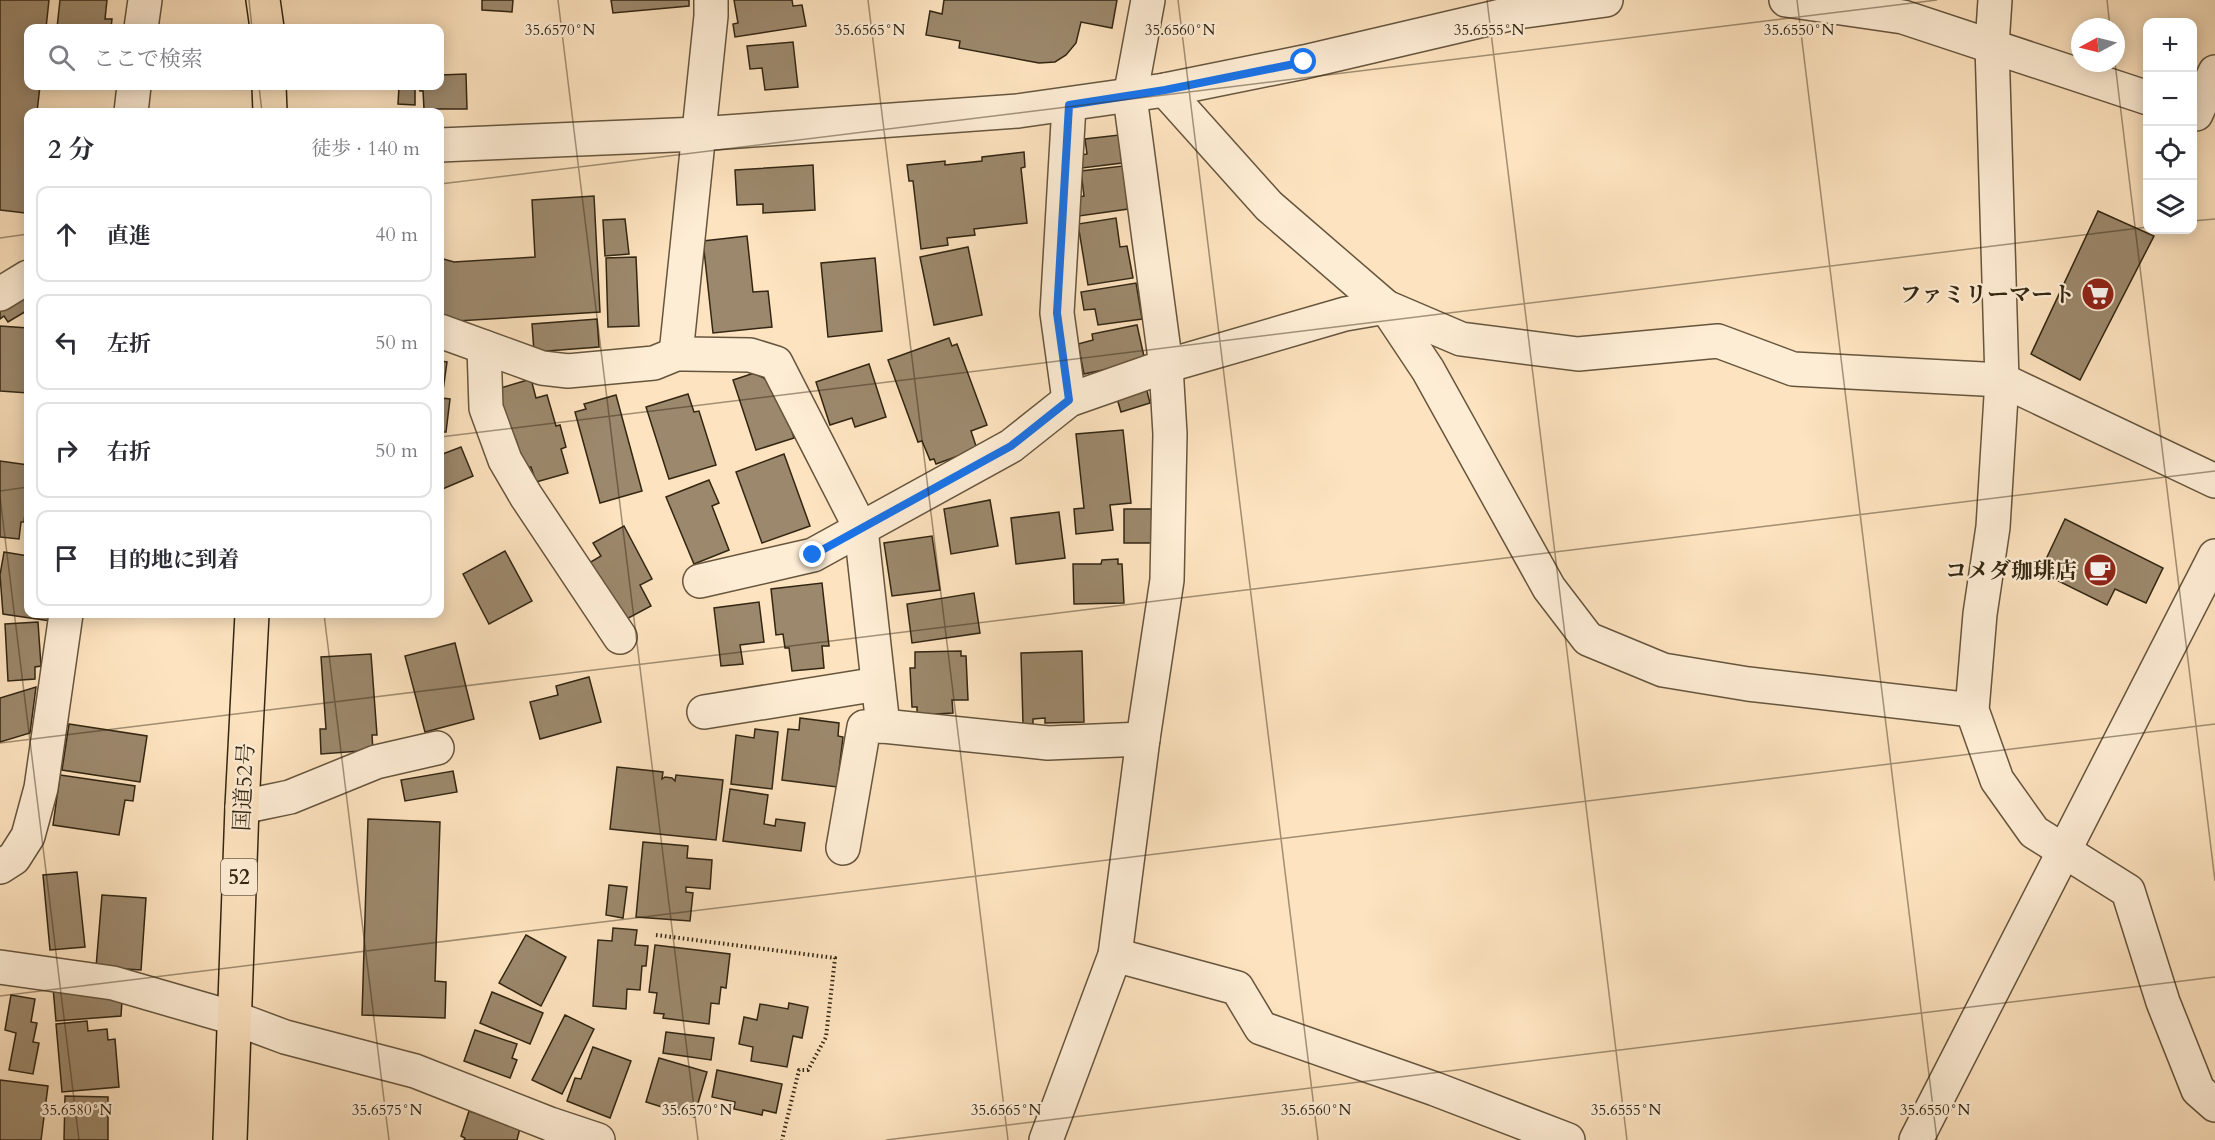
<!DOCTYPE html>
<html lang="ja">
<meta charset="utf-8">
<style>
body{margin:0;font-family:Cardo,"Noto Serif JP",serif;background:#f2f2f3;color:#2b2b33}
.controls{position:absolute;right:18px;top:18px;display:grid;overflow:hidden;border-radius:12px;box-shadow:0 3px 15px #0003}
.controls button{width:54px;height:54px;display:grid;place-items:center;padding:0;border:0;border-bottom:2px solid #e1e1e2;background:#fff;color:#2b2b33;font:30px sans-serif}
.compass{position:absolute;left:2071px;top:18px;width:54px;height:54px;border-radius:50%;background:#fff;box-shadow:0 3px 15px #0003;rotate:263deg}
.stop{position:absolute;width:18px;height:18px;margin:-14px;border:4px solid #1a73e8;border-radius:50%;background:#fff}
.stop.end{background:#1a73e8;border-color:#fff;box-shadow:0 2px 6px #0008}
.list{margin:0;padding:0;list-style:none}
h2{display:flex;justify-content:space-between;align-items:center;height:78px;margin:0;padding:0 24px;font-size:26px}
h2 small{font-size:20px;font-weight:400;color:#7c7c81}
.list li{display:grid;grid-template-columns:39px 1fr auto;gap:18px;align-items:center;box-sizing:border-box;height:96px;margin:0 12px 12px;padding:0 12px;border:2px solid #e1e1e2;border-radius:12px}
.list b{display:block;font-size:22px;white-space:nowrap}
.list em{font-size:20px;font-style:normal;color:#7c7c81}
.icon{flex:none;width:33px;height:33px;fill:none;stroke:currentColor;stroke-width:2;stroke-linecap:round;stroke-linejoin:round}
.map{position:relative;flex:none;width:2215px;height:1140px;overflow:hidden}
.search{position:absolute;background:#fff;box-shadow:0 3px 15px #0003;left:24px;top:24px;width:420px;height:66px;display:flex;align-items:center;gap:15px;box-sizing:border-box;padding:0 21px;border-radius:12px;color:#7c7c81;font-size:22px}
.panel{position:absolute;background:#fff;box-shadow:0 3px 15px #0003;left:24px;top:108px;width:420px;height:510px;border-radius:12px}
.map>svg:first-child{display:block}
</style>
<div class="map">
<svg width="2215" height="1140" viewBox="0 0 2215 1140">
<rect width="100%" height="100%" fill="#fde3bf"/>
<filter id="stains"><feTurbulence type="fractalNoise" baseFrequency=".00333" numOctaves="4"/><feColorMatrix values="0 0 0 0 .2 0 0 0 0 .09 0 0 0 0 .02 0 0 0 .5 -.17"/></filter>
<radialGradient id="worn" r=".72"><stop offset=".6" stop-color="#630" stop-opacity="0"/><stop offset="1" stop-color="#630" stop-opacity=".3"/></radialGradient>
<!-- building -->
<g fill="#9c886c" stroke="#332612" stroke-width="1.5">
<polygon points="0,0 49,0 46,28 28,28 28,86 40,86 37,112 28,112 28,184 25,213 0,210"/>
<polygon points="60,0 107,0 105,19 112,19 111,28 57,28"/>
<polygon points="482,0 513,0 512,12 482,10"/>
<polygon points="611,0 689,0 689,6 613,13"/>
<polygon points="734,0 792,0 793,6 802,5 806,26 735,37 733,24 738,23"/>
<polygon points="944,0 1117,0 1112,28 1081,22 1076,43 1066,55 1055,62 1039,63 959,48 960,41 926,35 930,11 942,14"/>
<polygon points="793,42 798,87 765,90 762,68 750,69 747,46"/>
<polygon points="466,74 467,109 424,109 423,91 420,91 419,86 440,86 440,75"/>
<polygon points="399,86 415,86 415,105 398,104"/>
<polygon points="1119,135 1122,163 1082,168 1081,155 1087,154 1085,139"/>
<polygon points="1024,152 1025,167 1021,168 1027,223 974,229 975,235 947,238 948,245 921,249 913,181 909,181 907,165 945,161 945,165 982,161 982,157"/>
<polygon points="813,165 815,210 763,213 763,204 737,205 735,170"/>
<polygon points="1123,166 1128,209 1079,216 1076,197 1084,196 1081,171"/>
<polygon points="594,196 600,312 457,321 440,315 440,258 454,262 535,257 532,200"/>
<polygon points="2098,211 2154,236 2080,380 2031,354"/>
<polygon points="1116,218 1120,247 1127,246 1133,278 1088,285 1078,224"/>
<polygon points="625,219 629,254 605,256 603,220"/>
<polygon points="747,236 753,292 768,291 772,327 713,333 703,241"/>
<polygon points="968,247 982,315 934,325 920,257"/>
<polygon points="636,257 639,326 608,327 606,258"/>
<polygon points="875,258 882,331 828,337 821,263"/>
<polygon points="1136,283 1142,319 1098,325 1095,309 1084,310 1081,292"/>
<polygon points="24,290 28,299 28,310 8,322 4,316 0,319 0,304"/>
<polygon points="597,319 599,347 534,352 532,324"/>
<polygon points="1137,325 1145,361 1084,374 1078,344 1093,340 1092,334"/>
<polygon points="0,326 28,328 28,393 0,391"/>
<polygon points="949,338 952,346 957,344 987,425 971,431 977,449 936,464 934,459 930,460 922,441 918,442 888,360"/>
<polygon points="440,361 447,362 442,398 450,399 446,432 440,432"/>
<polygon points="869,364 886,417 855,427 852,418 830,425 816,382"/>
<polygon points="754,373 777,385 794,438 756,450 733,380"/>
<polygon points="531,379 536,398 547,395 556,426 560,425 566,447 561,449 568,473 536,482 531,467 524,469 516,440 511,441 497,389"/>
<polygon points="1146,387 1150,403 1121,412 1116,395"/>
<polygon points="688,394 694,412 699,411 716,465 669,479 646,407"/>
<polygon points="616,395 642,491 600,503 575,412 586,409 584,404"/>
<polygon points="1123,430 1131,503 1110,505 1113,530 1076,534 1074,509 1084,508 1076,434"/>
<polygon points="461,447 473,476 440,490 440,455"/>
<polygon points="784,454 810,526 762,543 736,472"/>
<polygon points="0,461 28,465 28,488 24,522 21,522 19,539 0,537"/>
<polygon points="709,480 719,503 712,506 729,550 694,564 666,497"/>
<polygon points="990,500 998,546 951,554 944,509"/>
<rect x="1124" y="509" width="28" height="34"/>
<polygon points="1059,512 1065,558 1016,564 1011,518"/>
<polygon points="2065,519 2163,568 2146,603 2115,589 2107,605 2040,572"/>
<polygon points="624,526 652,579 640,585 651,606 621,622 589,563 601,556 593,543"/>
<polygon points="932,536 940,590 892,596 884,543"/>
<polygon points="505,551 532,601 489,624 463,574"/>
<polygon points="4,552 28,556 28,614 51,614 50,621 3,614 0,575"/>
<polygon points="1118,559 1118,564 1122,564 1124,603 1074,604 1073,564 1101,564 1102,560"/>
<polygon points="822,583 829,646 822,646 824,668 792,671 789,648 785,648 783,634 776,635 771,589"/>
<polygon points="974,593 980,633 912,643 907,604"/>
<polygon points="759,602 764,642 740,645 743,664 721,666 714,608"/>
<polygon points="38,622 41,666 35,667 35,679 8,681 5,624"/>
<polygon points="455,643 474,719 425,732 405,656"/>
<polygon points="961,651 961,656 966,656 968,700 952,700 953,713 917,715 917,707 912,707 910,668 915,668 915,652"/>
<polygon points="1082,651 1084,722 1045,723 1045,718 1033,719 1033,724 1023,724 1021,653"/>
<polygon points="371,654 377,735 372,735 373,750 321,754 320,729 326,729 321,657"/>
<polygon points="589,677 601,722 540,739 530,702 558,695 556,686"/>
<polygon points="36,687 30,733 0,742 0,698"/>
<polygon points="800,718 839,723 838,736 843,737 837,787 782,780 788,729 799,730"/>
<polygon points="69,724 147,736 140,782 62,770"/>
<polygon points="755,729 778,732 772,789 731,784 736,735 754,738"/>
<polygon points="617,767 663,772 662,779 665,777 672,778 675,781 676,775 723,780 716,840 610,829"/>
<polygon points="453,771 457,792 405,801 401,780"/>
<polygon points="60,775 135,786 133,801 125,800 119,835 53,825"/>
<polygon points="730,789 768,795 764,824 775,826 776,819 805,823 801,851 723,841"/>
<polygon points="368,819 440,822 435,981 446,982 445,1018 362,1015"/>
<polygon points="643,842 688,846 687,858 712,860 710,889 686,887 686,892 693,893 690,921 636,917"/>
<polygon points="77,872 85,947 50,950 43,875"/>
<polygon points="609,885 627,887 623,918 606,915"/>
<polygon points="102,895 146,898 141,970 96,967"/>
<polygon points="613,928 637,930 635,945 648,946 646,966 642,966 640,990 627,989 626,1009 593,1006 598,940 612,941"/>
<polygon points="526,935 566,957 541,1006 499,983"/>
<polygon points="655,945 730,954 726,988 721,987 719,1004 711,1003 709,1024 663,1018 664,1014 654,1013 657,993 649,992"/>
<polygon points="53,988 122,1000 121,1016 56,1021"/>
<polygon points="492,992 543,1013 530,1044 480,1023"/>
<polygon points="11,995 35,999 31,1022 37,1023 33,1042 39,1043 33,1074 9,1070 16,1033 5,1030"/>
<polygon points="789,1003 808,1007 802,1038 793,1036 787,1067 751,1061 753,1047 739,1044 744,1017 757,1020 760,1004 788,1009"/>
<polygon points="565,1015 594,1029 562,1094 532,1080"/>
<polygon points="87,1021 88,1031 107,1029 108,1040 115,1039 119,1087 62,1092 56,1024"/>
<polygon points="475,1030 517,1044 512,1058 517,1060 510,1078 464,1061"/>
<polygon points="666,1032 714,1038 711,1060 663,1053"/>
<polygon points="593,1047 631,1061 610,1118 567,1101 575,1078 581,1079"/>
<polygon points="659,1058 707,1072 694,1117 646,1102"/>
<polygon points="717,1070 782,1084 776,1113 763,1110 762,1115 734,1109 735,1102 712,1097"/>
<polygon points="0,1080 48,1086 41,1140 0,1140"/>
<polygon points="65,1096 108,1097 108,1140 64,1140"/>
<polygon points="469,1111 520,1128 517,1140 464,1140 465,1138 461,1136"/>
</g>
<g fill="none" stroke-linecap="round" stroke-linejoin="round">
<!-- minor casing -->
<g stroke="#66553d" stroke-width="36">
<g id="minor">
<polyline points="1786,0 1903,17 2148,98"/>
<polyline points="1995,0 1992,45 2002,380 1993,527 1980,614 1972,710 1997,780 2034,832 2128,891 2163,1002 2198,1090 2215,1105"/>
<polyline points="141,28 145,0"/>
<polyline points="1165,90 1269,206 1386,307 1428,370 1549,588 1588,639 1663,670 1748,684 1972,710"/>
<polyline points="131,112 134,86"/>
<polyline points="2196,114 2215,72"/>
<polyline points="440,145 698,134 1018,111 1165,90 1304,62 1518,12 1606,0"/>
<polyline points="0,294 28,277"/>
<polyline points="440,331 542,368 568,371 654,363 676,354 685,354 750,355 776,363 861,529 883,726"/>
<polyline points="484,347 486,408 505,460 526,496 620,637"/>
<polyline points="676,354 711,16 711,0"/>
<polyline points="1069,400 1057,313 1069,105"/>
<polyline points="700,581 813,555 1011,446 1069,400 1166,366 1345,314 1386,307 1461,339 1578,354 1718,341 1793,369 2002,380 2215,481"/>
<polyline points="704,712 878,684"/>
<polyline points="242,807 290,797 376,762 437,748"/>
<polyline points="843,848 864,727 883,726 1048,743 1143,739"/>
<polyline points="0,867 14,858 28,836 41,788 66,614"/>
<polyline points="1115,955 1237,988 1261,1028 1435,1089 1568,1140"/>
<polyline points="0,967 113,983 234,1018 285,1037 415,1071 550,1124 598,1140"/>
<polyline points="1046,1140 1115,955 1143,739 1167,580 1170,434 1166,366 1130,97 1148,0"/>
<polyline points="1916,1140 2215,556"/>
</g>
</g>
<!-- highway casing -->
<g stroke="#332612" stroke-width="36">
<g id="highway">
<polyline points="263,0 267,28"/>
<polyline points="269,86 270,112"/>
<polyline points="230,1140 242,807 252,614"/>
</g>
</g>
<!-- path -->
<polyline stroke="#332612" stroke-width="4" stroke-dasharray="1.5 3" stroke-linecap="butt" points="656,935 835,958 826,1037 808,1070 799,1070 782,1140"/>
<!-- minor -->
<use href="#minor" stroke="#feedd5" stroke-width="33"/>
<!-- highway -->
<use href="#highway" stroke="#fde3bf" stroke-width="33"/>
</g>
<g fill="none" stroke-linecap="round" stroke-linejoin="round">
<!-- route -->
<polyline stroke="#1a73e8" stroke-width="8" points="813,555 1011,446 1069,400 1057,313 1069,105 1165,90 1304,62"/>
</g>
<!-- ticks -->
<path fill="none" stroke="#332612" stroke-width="1.5" stroke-opacity="0.45" d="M249 0 252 28M558 0 698 1140M868 0 1008 1140M1178 0 1318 1140M1487 0 1627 1140M1797 0 1937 1140M2107 0 2110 27M2115 63 2215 881M259 86 262 112M440 184 1937 0M2192 221 2215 219M0 238 28 234M440 437 2148 227M0 491 28 487M0 497 79 1140M324 614 389 1140M0 743 2215 471M0 996 2215 724M886 1140 2215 977"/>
<!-- icons -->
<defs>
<g id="supermarket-disc" transform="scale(1.725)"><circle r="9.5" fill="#8f2418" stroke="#feedd5"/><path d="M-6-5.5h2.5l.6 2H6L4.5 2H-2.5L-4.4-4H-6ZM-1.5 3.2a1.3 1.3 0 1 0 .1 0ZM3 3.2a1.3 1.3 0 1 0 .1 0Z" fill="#fff"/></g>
<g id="cafe-disc" transform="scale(1.725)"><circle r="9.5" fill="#8f2418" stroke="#feedd5"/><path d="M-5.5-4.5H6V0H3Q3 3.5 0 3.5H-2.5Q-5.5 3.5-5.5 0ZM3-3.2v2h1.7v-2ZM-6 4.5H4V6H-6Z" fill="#fff"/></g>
</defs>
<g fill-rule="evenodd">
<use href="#supermarket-disc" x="2098" y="294"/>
<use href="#cafe-disc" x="2100" y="570"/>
</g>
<g text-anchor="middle" stroke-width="4.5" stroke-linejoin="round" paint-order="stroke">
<!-- shield labels -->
<rect fill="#feedd5" stroke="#70624c" stroke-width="1.5" x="221" y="859" width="36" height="36" rx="4.5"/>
<g font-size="21" font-weight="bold" fill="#332612">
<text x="239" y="884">52</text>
</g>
<!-- poi labels -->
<g font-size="22" font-weight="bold" fill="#332612" stroke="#feedd5" text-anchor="end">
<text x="2075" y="302">ファミリーマート</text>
<text x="2077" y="578">コメダ珈琲店</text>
</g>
<!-- street labels -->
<g font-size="22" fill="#332612" stroke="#feedd5">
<text transform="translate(243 787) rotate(-87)" y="8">国道52号</text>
</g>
</g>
<g font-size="15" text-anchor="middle" fill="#332612" stroke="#feedd5" stroke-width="4.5" stroke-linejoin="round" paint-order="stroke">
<text x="560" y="35">35.6570°N</text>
<text x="870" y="35">35.6565°N</text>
<text x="1180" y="35">35.6560°N</text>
<text x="1489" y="35">35.6555°N</text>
<text x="1799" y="35">35.6550°N</text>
<text x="77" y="1115">35.6580°N</text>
<text x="387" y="1115">35.6575°N</text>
<text x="697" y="1115">35.6570°N</text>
<text x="1006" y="1115">35.6565°N</text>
<text x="1316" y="1115">35.6560°N</text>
<text x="1626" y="1115">35.6555°N</text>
<text x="1935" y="1115">35.6550°N</text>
</g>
<rect width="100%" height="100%" filter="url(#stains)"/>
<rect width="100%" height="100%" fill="url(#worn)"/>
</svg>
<div class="controls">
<button>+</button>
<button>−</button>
<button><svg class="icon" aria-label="locate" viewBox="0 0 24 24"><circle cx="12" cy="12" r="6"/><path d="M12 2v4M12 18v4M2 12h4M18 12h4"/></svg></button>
<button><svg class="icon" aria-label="layers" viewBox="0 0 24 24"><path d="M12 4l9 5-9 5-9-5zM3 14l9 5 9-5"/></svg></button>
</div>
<svg class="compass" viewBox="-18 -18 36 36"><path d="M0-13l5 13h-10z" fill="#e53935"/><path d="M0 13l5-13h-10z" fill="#7c7c81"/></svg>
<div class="stop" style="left:1304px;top:62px"></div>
<div class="stop end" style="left:813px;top:555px"></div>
<div class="search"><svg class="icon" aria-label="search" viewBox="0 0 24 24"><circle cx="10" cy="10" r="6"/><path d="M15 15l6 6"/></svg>ここで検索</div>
<section class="panel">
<h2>2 分<small>徒歩 · 140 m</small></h2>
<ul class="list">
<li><svg class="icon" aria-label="ahead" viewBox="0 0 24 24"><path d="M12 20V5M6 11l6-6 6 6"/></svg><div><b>直進</b></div><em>40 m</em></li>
<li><svg class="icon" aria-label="left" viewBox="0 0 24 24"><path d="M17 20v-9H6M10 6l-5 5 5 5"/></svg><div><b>左折</b></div><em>50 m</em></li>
<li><svg class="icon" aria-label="right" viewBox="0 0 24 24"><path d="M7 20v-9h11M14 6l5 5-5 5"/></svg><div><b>右折</b></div><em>50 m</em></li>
<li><svg class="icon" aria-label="arrive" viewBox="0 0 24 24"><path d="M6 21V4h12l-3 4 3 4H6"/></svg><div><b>目的地に到着</b></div></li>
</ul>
</section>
</div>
